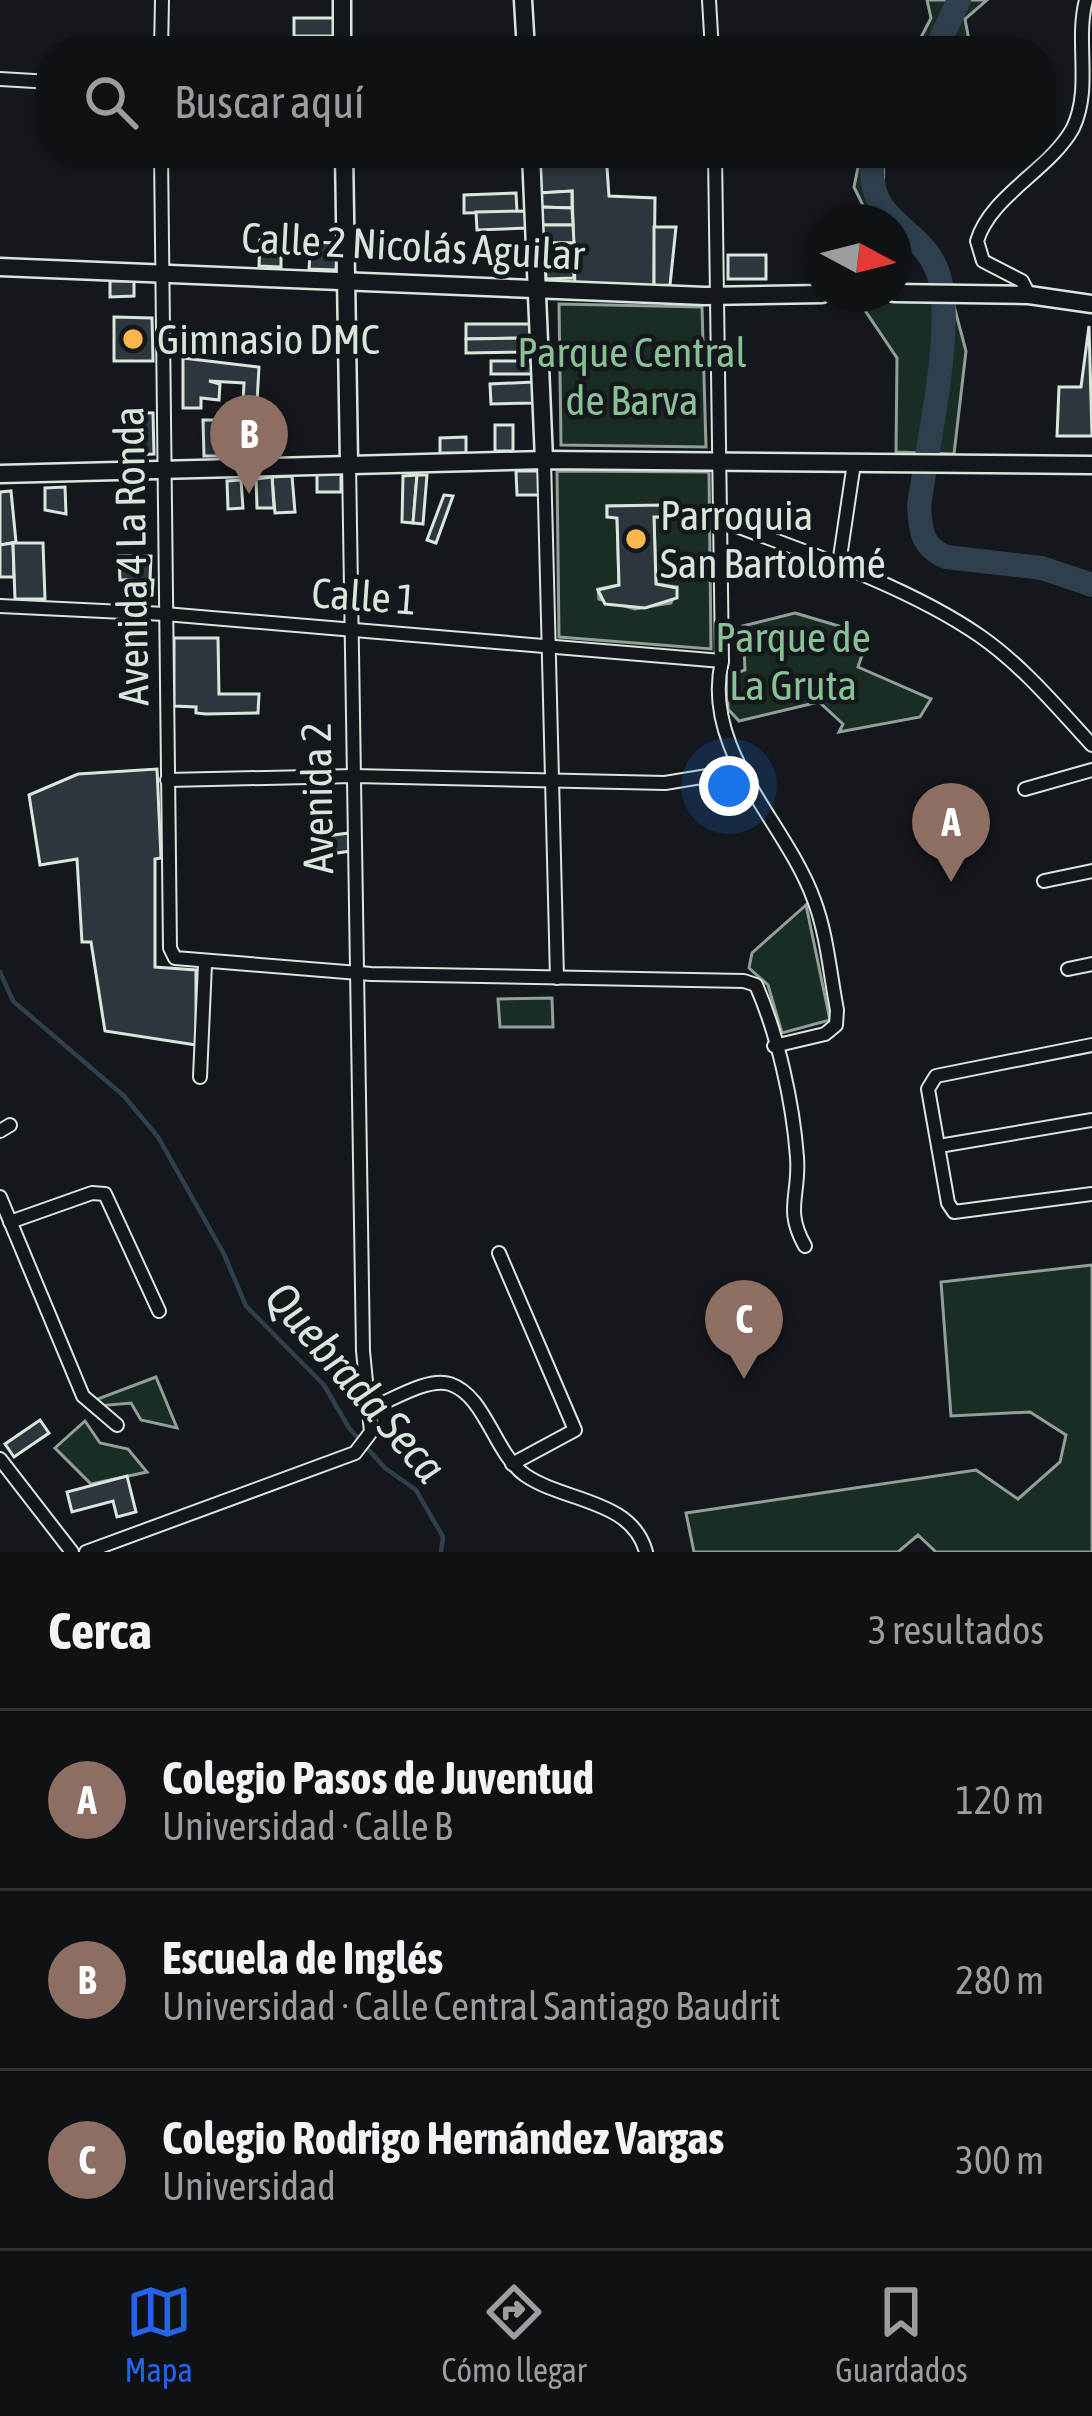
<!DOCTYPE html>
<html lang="es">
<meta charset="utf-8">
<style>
body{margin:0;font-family:"Asap Condensed",sans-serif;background:#181b1e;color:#f1f3f6}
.compass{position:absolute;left:804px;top:204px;width:108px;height:108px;border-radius:50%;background:#0f1215;box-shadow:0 3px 9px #0004;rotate:97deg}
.you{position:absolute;left:729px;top:786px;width:42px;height:42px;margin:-30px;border:9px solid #fff;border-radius:50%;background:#1a73e8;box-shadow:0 0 0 18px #1a73e833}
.badge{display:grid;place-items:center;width:78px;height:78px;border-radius:50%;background:#2563eb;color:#fff;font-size:39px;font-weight:700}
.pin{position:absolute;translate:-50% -99px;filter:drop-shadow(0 3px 6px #0008)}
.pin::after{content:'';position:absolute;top:63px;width:42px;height:36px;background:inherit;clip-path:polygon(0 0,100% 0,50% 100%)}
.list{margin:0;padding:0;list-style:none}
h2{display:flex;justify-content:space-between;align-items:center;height:156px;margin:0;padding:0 48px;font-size:51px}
h2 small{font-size:39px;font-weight:400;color:#9b9ea0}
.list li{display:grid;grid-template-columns:78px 1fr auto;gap:36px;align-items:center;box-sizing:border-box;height:180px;padding:0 48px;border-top:3px solid #2f3234}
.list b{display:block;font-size:45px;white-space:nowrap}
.list p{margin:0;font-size:39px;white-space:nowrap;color:#9b9ea0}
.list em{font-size:39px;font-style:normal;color:#9b9ea0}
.icon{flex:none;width:66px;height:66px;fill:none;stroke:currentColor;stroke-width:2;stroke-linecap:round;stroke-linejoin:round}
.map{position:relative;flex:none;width:1092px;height:1552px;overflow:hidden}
.search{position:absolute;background:#0f1215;box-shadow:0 3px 9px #0004;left:36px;right:36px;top:36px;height:132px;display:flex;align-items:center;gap:30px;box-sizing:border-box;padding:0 42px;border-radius:48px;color:#9b9ea0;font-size:45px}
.sheet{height:696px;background:#0f1215}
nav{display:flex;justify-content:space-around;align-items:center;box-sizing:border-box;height:168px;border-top:3px solid #2f3234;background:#0f1215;font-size:33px;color:#9b9ea0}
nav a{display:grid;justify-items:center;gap:6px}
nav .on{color:#2563eb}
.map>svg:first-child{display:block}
</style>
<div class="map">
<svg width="1092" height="1552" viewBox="0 0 1092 1552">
<rect width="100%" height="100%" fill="#14181c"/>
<!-- green -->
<g fill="#1a2d24" stroke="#939e99" stroke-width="3" fill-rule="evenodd">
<polygon points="927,0 987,0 965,19 971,51 914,51 931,18"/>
<polygon points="861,153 884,153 883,211 892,222 871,222 854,187"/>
<polygon points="858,300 953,302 966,351 954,454 896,452 897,358"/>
<polygon points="559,304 702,307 706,447 561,445"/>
<path d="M557 471 709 472 711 649 559 637ZM607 506H662V517H654L656 584 677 587 671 603 635 609 599 599 598 589 619 585 617 518 607 517Z"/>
<polygon points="795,613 869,635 858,667 931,699 920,717 839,732 843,724 819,702 739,721 728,709 728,676 745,670 743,626"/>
<polygon points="806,905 830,1020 782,1033 768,985 749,968 752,953"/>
<polygon points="552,998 553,1027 500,1027 498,999"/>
<polygon points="1092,1265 1092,1552 936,1552 918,1535 898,1552 694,1552 686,1513 976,1470 1018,1499 1060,1462 1066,1435 1030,1412 951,1416 941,1282"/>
<polygon points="156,1377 177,1428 141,1420 131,1403 98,1406 95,1400"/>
<polygon points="85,1421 100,1443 128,1449 147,1472 91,1484 55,1448"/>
</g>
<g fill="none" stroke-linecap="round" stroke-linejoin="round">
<!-- stream -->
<polyline stroke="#2f3f4d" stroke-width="4.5" points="0,972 13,1001 124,1096 158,1137 224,1254 246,1306 324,1385 349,1428 385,1468 416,1490 443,1537 441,1552"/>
<!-- river -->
<g stroke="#2f3f4d" stroke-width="24">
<polyline points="935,51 959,0"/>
<path d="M874 153C860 229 929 222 941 284 952 337 927 449 919 506 921 531 921 546 946 557L1042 568 1092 585"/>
</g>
</g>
<!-- building -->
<g fill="#2c363c" stroke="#d8e6dc" stroke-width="3">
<rect x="294" y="18" width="43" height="18"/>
<polygon points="538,153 606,153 609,196 655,198 654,286 575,287 572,191 539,193"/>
<polygon points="572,191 572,208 540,207 539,193"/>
<polygon points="516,193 517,212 464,213 464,195"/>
<polygon points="540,207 572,208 573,225 542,225"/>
<polygon points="527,211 528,228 477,230 476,212"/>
<polygon points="542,225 573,225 574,243 544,243"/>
<polygon points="654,227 676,227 670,285 654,286"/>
<polygon points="260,240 337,243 336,270 309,269 310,256 281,255 281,267 259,266"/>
<polygon points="544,243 574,243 573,257 545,258"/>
<rect x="728" y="255" width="38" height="24"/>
<polygon points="573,257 574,278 546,279 545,258"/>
<polygon points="110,281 134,281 134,296 110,297"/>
<polygon points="114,317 152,318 153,361 114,361"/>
<polygon points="466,324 532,324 532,338 466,339"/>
<polygon points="1089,326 1092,436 1057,436 1059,387 1081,387"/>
<polygon points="532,338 533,352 466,353 466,339"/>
<polygon points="183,358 259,367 257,402 243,402 244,383 209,381 220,384 219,400 201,398 201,408 183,408"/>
<polygon points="491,361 532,361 533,374 491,374"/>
<polygon points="533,382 534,403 491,404 490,384"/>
<polygon points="125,412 153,413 154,454 125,455"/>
<polygon points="203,420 227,420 228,456 204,456"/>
<rect x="495" y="425" width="18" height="26"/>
<polygon points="466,437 466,453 440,453 440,438"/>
<polygon points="516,471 540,471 541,495 517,495"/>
<rect x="317" y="473" width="24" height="19"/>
<polygon points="417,475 413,523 402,522 403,476"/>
<polygon points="417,475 427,475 423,524 413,523"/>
<polygon points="292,476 295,512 275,513 272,477"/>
<polygon points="272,477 274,508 257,508 256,479"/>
<polygon points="241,480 243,508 228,509 227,481"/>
<polygon points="65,487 66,514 45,510 45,488"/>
<polygon points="11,491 16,542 0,545 0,492"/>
<polygon points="444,495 453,496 436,543 427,540"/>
<polygon points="662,505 663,517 654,517 656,584 677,588 677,598 645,608 605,604 598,590 619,585 617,518 607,517 607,506"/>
<polygon points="13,543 14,577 0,577 0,545"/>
<polygon points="13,543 43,543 45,599 15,599"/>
<polygon points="119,556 151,556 150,580 120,580"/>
<polygon points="126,580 153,580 152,595 127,597"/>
<polygon points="174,638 218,638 219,694 259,694 258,713 206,714 196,713 196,707 174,706"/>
<polygon points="157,769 161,858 155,859 155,967 196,970 196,1045 105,1031 91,942 82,942 77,859 40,865 29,795 78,774"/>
<polygon points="349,833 351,851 317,856 326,836"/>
<polygon points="40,1420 49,1433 14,1457 5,1444"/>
<polygon points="127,1476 136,1512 117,1517 113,1501 72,1512 67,1492"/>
</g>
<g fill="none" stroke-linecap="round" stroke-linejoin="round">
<!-- street casing -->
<g stroke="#d8e6dc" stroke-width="16">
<g id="street">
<polyline points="709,0 712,51"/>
<polyline points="161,51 162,0"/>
<polyline points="0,79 51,82"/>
<path d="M161 153 170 948 175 958 371 974 744 981 756 985C778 1035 793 1103 797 1157 800 1196 784 1209 805 1246"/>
<path d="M715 153 722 661C701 751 786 822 814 900 827 934 830 974 837 1010L836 1025 825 1034 774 1046"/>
<path d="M1029 295 1022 281 983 261 977 241C991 195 1050 170 1073 128 1092 88 1075 42 1086 0"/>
<polyline points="544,460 557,978"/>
<path d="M720 520C803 551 908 586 980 636 1023 666 1057 707 1092 745"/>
<polyline points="839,564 854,463"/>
<polyline points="0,606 165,614 722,661"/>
<polyline points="167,780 354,776 665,783 744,770"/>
<polyline points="1025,789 1092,770"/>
<polyline points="1044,881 1092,871"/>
<polyline points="1068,969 1092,964"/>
<polyline points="1092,1045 936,1076 928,1089 948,1203 954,1212 1092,1194"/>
<polyline points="200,1077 205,964"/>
<polyline points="0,1131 10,1125"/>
<polyline points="939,1146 1092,1120"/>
<polyline points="0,1197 83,1396 117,1425"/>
<polyline points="10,1222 92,1193 105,1194 159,1311"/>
<polyline points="499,1253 575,1430 512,1464"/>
<path d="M372 1408C392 1400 428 1377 450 1384 486 1396 494 1453 525 1475 564 1502 632 1499 646 1552"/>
<polyline points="0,1459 72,1552"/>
<polyline points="86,1552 355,1453 371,1432 363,1351 349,462"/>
</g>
</g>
<!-- secondary casing -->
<g stroke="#d8e6dc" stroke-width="21">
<g id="secondary">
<polyline points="342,0 342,51"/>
<polyline points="523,0 526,51"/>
<polyline points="344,153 349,462"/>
<polyline points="531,153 544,460"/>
<polyline points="0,267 705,296 822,294"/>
<polyline points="894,293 1029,295 1092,304"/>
<polyline points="0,474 544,460 1092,465"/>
</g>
</g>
<!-- street -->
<use href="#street" stroke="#14181c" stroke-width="12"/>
<!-- secondary -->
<use href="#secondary" stroke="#14181c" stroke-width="16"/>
</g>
<!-- markers -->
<g fill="#ffb74d" stroke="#14181c" stroke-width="4.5">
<circle cx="133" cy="339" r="12"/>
<circle cx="636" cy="539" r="12"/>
</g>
<g text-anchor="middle" stroke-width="9" stroke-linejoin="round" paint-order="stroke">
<!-- street labels -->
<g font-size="42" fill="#d8e6dc" stroke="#14181c">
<text transform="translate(413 246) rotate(3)" y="15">Calle 2 Nicolás Aguilar</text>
<text transform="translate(131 556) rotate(-91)" y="15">Avenida 4 La Ronda</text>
<text transform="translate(364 596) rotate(4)" y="15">Calle 1</text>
<text transform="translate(317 798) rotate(-91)" y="15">Avenida 2</text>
</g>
<!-- poi labels -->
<g font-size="42" fill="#d8e6dc" stroke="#14181c" text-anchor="start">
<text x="157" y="354">Gimnasio DMC</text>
<text x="660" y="530">Parroquia<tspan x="660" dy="48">San Bartolomé</tspan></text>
</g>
<!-- park labels -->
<g font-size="42" fill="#8ac095" stroke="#14181c">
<text x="632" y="367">Parque Central<tspan x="632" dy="48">de Barva</tspan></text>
<text x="793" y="652">Parque de<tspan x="793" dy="48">La Gruta</tspan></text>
</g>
<!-- water labels -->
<g font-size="45" font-style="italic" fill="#d8e6dc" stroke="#14181c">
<text transform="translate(356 1382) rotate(49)" y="16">Quebrada Seca</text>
</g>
</g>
</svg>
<svg class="compass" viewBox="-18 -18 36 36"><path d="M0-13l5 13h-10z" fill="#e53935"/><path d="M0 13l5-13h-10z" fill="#9b9ea0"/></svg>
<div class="you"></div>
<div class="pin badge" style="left:951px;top:882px;background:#8d6e63">A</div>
<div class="pin badge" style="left:249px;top:494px;background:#8d6e63">B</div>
<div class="pin badge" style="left:744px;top:1379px;background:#8d6e63">C</div>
<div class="search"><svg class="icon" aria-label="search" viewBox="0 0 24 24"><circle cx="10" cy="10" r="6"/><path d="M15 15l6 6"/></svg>Buscar aquí</div>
</div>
<section class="sheet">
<h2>Cerca<small>3 resultados</small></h2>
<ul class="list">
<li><span class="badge" style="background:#8d6e63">A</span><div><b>Colegio Pasos de Juventud</b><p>Universidad · Calle B</p></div><em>120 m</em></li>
<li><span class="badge" style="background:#8d6e63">B</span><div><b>Escuela de Inglés</b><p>Universidad · Calle Central Santiago Baudrit</p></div><em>280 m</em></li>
<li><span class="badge" style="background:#8d6e63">C</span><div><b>Colegio Rodrigo Hernández Vargas</b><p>Universidad</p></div><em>300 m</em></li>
</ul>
</section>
<nav>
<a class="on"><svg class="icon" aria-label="map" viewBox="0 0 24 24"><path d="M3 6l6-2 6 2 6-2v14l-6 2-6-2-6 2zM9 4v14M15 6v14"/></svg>Mapa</a>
<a><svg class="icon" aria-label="directions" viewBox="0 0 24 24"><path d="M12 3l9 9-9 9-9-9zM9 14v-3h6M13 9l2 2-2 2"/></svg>Cómo llegar</a>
<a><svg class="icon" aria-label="saved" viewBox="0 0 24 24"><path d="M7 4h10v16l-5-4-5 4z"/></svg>Guardados</a>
</nav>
